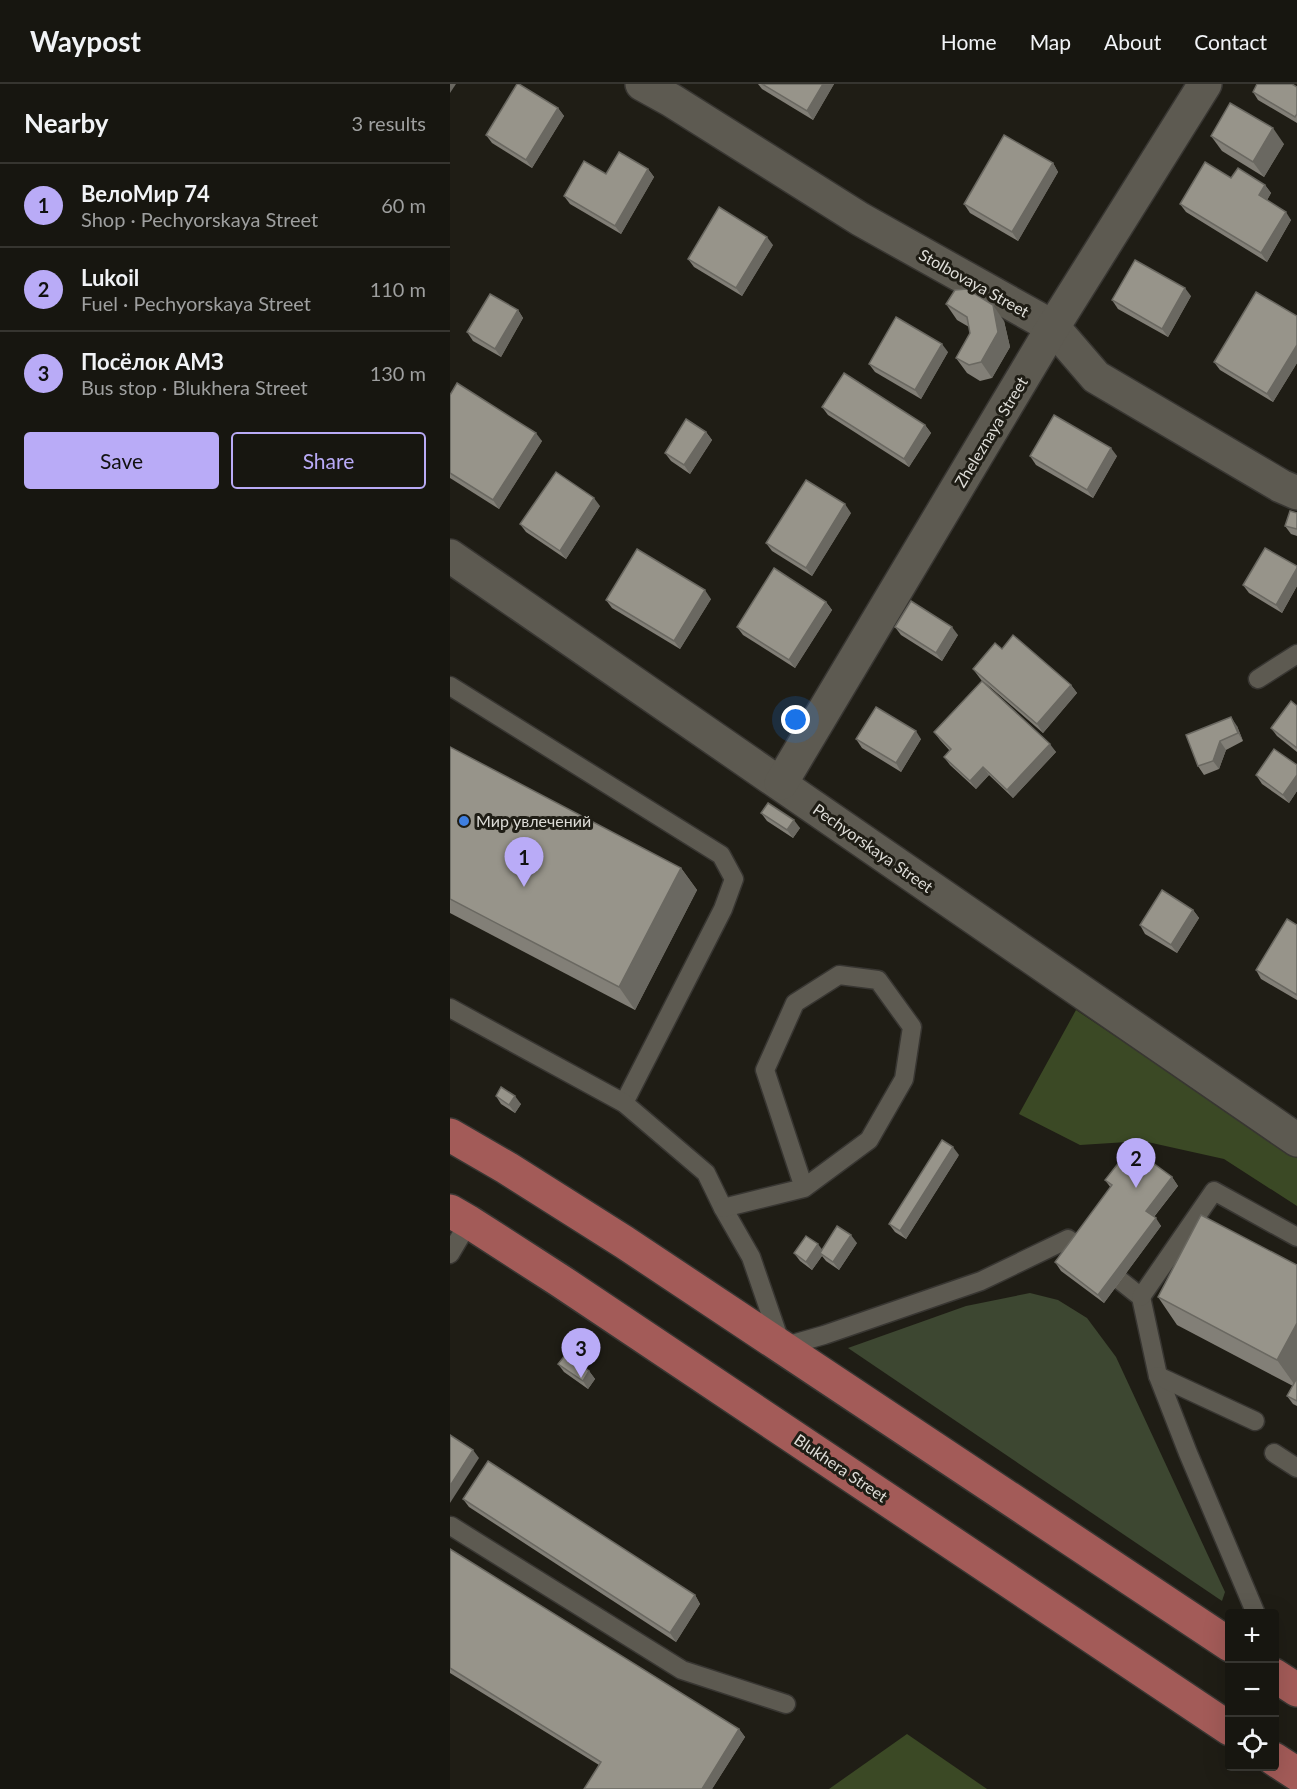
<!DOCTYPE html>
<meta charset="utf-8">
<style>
body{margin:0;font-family:Lato,sans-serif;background:#24231e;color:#f1f3f6}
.controls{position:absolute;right:18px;bottom:18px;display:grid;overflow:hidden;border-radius:6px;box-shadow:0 6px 24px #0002}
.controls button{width:54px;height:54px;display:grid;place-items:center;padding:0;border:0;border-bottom:2px solid #363530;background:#171610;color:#f1f3f6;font:30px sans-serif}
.you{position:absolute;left:346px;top:636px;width:21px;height:21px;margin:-15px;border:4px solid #fff;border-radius:50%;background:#1a73e8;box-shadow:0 0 0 9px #1a73e833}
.badge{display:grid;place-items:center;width:39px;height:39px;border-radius:50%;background:#b9abf7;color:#111;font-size:20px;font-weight:700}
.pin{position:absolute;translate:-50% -50px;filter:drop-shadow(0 2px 3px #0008)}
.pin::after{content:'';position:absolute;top:32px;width:21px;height:18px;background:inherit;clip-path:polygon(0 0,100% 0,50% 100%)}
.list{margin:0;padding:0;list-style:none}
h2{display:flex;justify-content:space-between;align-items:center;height:78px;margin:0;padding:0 24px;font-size:26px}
h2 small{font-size:20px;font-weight:400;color:#9e9f9f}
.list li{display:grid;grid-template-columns:39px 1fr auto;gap:18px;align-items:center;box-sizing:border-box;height:84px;padding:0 24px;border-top:2px solid #363530}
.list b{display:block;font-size:22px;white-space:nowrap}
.list p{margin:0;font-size:20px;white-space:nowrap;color:#9e9f9f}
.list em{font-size:20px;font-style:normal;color:#9e9f9f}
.actions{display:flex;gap:12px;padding:18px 24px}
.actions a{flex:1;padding:14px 0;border:2px solid #b9abf7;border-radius:6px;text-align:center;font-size:21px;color:#b9abf7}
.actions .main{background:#b9abf7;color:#111}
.icon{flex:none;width:33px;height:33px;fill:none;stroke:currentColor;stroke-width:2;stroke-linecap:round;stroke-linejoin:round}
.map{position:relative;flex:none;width:847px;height:1705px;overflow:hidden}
header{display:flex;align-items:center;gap:36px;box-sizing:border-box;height:84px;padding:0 30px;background:#171610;border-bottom:2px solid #363530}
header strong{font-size:28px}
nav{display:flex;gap:33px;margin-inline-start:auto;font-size:21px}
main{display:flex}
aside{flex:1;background:#171610}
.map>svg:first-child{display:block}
</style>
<header>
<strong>Waypost</strong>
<nav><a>Home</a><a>Map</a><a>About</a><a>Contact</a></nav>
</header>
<main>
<aside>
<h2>Nearby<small>3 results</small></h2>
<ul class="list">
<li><span class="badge">1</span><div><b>ВелоМир 74</b><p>Shop · Pechyorskaya Street</p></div><em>60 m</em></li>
<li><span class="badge">2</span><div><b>Lukoil</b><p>Fuel · Pechyorskaya Street</p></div><em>110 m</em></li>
<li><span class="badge">3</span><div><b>Посёлок АМЗ</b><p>Bus stop · Blukhera Street</p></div><em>130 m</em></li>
</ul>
<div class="actions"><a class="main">Save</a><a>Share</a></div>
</aside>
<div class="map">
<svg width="847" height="1705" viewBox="0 0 847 1705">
<rect width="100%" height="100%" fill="#1f1d15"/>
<!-- green -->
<polygon fill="#3d4731" points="580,1209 608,1216 637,1234 666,1273 775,1508 772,1517 398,1264 516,1222"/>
<!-- forest -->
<g fill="#3b4925">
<polygon points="626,926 847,1074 847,1122 774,1075 693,1057 630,1061 569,1030"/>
<polygon points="457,1650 537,1705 379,1705"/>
</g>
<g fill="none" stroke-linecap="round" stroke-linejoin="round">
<!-- lane casing -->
<g stroke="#383632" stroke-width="21">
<g id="lane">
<polyline points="808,595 847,570"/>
<polyline points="0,602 271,771 284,795 273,825 174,1019"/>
<polyline points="0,924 174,1019 256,1089 273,1124 301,1173 332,1263 374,1251 531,1197 618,1155 691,1213 708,1292 738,1369 806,1530"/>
<polyline points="273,1124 354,1104 419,1056 454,995 462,943 428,896 389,891 345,919 315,986 354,1104"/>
<polyline points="0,1170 19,1138"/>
<polyline points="691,1213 764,1107 847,1153"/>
<polyline points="708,1292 805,1337"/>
<polyline points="824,1369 847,1384"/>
<polyline points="0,1443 1,1442 232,1586 336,1620"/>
</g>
</g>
<!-- street casing -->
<g stroke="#383632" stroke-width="36">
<g id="street">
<polyline points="192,0 221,16 410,135 603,243 646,293 831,402 847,409"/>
<path d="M0 472C283 666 563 863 847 1056"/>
<polyline points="331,699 603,243 755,0"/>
</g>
</g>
<!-- primary casing -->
<g stroke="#383632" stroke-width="36">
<g id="primary">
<polyline points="0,1051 57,1084 174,1158 780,1561"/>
<polyline points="0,1127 19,1138 109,1196 780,1645"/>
<polyline points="824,1591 847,1606"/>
<polyline points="824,1675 847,1690"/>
</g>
</g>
<!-- lane -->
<use href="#lane" stroke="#5d5a51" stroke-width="18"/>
<!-- street -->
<use href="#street" stroke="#5d5a51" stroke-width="33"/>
<!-- primary -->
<use href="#primary" stroke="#a35b58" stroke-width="33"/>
</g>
<!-- wall -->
<g fill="#827f77">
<polygon points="308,0 384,0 363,36 312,5"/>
<polygon points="847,3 847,39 808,16 803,8"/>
<polygon points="108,24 114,32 82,84 42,59 36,51"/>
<polygon points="761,52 834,60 814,93 772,67"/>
<polygon points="603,79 608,88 568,157 520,129 514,120"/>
<polygon points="198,85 204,93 171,150 120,120 114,112 156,90"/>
<polygon points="781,94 815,101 821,109 817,116 841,136 817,178 736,128 730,120"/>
<polygon points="323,161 292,212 244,183 238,175"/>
<polygon points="741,212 718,253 668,225 662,216"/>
<polygon points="496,220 554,237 560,263 542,294 530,297 517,289 506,274 520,249 519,243 507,236"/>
<polygon points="68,226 73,234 51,273 23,257 17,248"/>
<polygon points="847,232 847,279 823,318 770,286 764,278"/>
<polygon points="498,268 471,315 425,288 419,280"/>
<polygon points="0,311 92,357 49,425 0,394"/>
<polygon points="372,323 475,341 481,349 459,383 378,331"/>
<polygon points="256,348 262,356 240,390 221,377 215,369"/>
<polygon points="580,372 667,372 643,414 586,381"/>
<polygon points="150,422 116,475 76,448 70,440"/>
<polygon points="401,429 362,492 322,467 316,459"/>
<polygon points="847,429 847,452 841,450 835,442"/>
<polygon points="847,482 847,502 832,529 799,509 793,501"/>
<polygon points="261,515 230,565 162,524 156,516"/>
<polygon points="376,518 382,526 345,584 293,551 287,543"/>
<polygon points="445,543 508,551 492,577 451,551"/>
<polygon points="552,565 621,601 627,609 593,649 533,597 606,668 563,714 539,691 526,705 500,681 494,673 500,667 490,656 484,648 532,597 523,585"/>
<polygon points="847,622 847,668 827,652 821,644"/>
<polygon points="787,642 793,657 776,666 769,685 754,691 748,682 736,651"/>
<polygon points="406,655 471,655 451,688 412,664"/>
<polygon points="0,663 231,784 247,806 185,926 0,829"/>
<polygon points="847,681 847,707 839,719 812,700 806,691"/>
<polygon points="311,729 350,744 343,754 317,737"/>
<polygon points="743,826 749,834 727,869 695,850 690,841"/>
<polygon points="847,841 847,916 811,895 806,886"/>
<polygon points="46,1012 71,1020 65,1029 51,1020"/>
<polygon points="509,1071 456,1155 445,1148 439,1140"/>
<polygon points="722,1093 728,1102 704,1133 711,1142 654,1219 611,1187 605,1178 661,1104 655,1096"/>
<polygon points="407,1159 389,1186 376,1177 372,1172 362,1186 350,1177 344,1169 372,1166"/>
<polygon points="847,1181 847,1322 843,1320 837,1312 843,1302 727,1241 708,1213"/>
<polygon points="108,1280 139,1287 145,1295 138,1305 114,1288"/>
<polygon points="13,1415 245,1511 250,1520 226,1558 19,1423"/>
<polygon points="0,1465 289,1645 295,1653 262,1705 134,1705 149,1681 0,1589"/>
</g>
<!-- shaded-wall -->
<g fill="#6a6861">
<polygon points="0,0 6,0 0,9"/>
<polygon points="373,0 384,0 363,36 357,27"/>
<polygon points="108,24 114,32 82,84 76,76"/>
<polygon points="823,44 834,60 814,93 803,78"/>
<polygon points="603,79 608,88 568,157 562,148"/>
<polygon points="198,85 204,93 171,150 165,142"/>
<polygon points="815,101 821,109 815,120 809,111"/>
<polygon points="836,128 841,136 817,178 811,169"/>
<polygon points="317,153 323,161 292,212 286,204"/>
<polygon points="735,204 741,212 718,253 712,245"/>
<polygon points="543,221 554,237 560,263 542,294 531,278"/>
<polygon points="68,226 73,234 51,273 45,265"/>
<polygon points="492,260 498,268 471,315 465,306"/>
<polygon points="847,261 847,279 823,318 817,310"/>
<polygon points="475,341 481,349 459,383 454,375"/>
<polygon points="256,348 262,356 240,390 234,381"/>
<polygon points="86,349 92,357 49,425 43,416"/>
<polygon points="661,364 667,372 643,414 637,406"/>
<polygon points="144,414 150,422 116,475 110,467"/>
<polygon points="395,420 401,429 362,492 356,484"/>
<polygon points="847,484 847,502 832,529 826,521"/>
<polygon points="255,506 261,515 230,565 224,557"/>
<polygon points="376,518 382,526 345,584 339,576"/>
<polygon points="502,543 508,551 492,577 486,569"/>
<polygon points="621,601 627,609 593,649 587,640"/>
<polygon points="781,633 787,642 793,657 788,649"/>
<polygon points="466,647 471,655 451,688 446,679"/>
<polygon points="770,657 776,666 769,685 763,677"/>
<polygon points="600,660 606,668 563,714 557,706"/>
<polygon points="533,683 539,691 526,705 520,697"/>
<polygon points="847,691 847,707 839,719 833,711"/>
<polygon points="344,736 350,744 343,754 337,746"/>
<polygon points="231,784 247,806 185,926 169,903"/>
<polygon points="743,826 749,834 727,869 721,861"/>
<polygon points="65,1012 71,1020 65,1029 59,1021"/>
<polygon points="503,1063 509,1071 456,1155 450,1147"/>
<polygon points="722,1093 728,1102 702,1135 696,1127"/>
<polygon points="706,1134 711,1142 654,1219 648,1211"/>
<polygon points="401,1151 407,1159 389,1186 383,1178"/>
<polygon points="368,1160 374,1168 370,1169 372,1172 362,1186 356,1178"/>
<polygon points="847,1239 847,1304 827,1276"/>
<polygon points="139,1287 145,1295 138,1305 133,1297"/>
<polygon points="23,1366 29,1374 0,1419 0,1402"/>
<polygon points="245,1511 250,1520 226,1558 220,1549"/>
<polygon points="289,1645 295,1653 262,1705 252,1705"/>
</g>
<!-- building -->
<g fill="#97948a" stroke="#6a6861" stroke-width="1.5">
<polygon points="67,0 69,0 108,24 76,76 36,51"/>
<polygon points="312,0 373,0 357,27"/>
<polygon points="807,0 842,0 847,3 847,30 845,33 803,8"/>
<polygon points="780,19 823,44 803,78 761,52"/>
<polygon points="554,51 603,79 562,148 514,120"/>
<polygon points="169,68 198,85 165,142 114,112 134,77 156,90"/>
<polygon points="755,78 781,94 788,84 815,101 809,111 836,128 811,169 730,120"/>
<polygon points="269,123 317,153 286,204 238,175"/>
<polygon points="685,176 735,204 712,245 662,216"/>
<polygon points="517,205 543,221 548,248 531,278 519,281 506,274 520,249 517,233 496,220 505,206"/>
<polygon points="806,208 847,232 847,261 817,310 764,278"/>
<polygon points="40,210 68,226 45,265 17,248"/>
<polygon points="446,233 492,260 465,306 419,280"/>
<polygon points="394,289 475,341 454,375 372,323"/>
<polygon points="7,299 86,349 43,416 0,389 0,311"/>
<polygon points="604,331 661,364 637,406 580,372"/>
<polygon points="236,335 256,348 234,381 215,369"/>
<polygon points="106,388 144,414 110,467 70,440"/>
<polygon points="356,396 395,420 356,484 316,459"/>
<polygon points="840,427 847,429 847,445 835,442"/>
<polygon points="815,464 847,482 847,484 826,521 793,501"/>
<polygon points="187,465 255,506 224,557 156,516"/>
<polygon points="324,484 376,518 339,576 287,543"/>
<polygon points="461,517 502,543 486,569 445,543"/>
<polygon points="563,551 621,601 587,640 523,585 545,559 552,565"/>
<polygon points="532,597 600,660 557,706 533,683 520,697 494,673 501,665 484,648"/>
<polygon points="841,617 847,622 847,664 821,644"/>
<polygon points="426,623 466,647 446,679 406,655"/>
<polygon points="781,633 788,649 770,657 763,677 748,682 736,651"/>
<polygon points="0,663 231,784 169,903 0,815"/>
<polygon points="824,665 847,681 847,691 833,711 806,691"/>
<polygon points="318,719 344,736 337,746 311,729"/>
<polygon points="712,806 743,826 721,861 690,841"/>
<polygon points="837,835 847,841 847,911 806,886"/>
<polygon points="51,1003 65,1012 59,1021 46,1012"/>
<polygon points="492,1056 503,1063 450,1147 439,1140"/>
<polygon points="681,1063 722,1093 696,1127 706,1134 648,1211 605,1178 662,1101 655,1096"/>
<polygon points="751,1131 847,1181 847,1239 827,1276 708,1213"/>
<polygon points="387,1142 401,1151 383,1178 370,1169"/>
<polygon points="356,1152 368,1160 356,1178 344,1169"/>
<polygon points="116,1270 139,1287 133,1297 108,1280"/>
<polygon points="847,1294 847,1317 837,1312"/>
<polygon points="0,1351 23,1366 0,1402"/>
<polygon points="38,1377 245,1511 220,1549 13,1415"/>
<polygon points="0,1465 289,1645 252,1705 134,1705 151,1678 0,1584"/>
</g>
<!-- markers -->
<circle fill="#3f7fe0" stroke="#1f1d15" stroke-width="2" cx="14" cy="737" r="6"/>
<g text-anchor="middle" stroke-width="6" stroke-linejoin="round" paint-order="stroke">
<!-- street labels -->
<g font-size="16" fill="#deddd8" stroke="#1f1d15">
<text transform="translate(524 199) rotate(29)" y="6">Stolbovaya Street</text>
<text transform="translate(541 348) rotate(-59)" y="6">Zheleznaya Street</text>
<text transform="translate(423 764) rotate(35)" y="6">Pechyorskaya Street</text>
<text transform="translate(391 1384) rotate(34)" y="6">Blukhera Street</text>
</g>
<!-- poi labels -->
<g font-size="16" fill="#deddd8" stroke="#1f1d15" text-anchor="start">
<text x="26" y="743">Мир увлечений</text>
</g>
</g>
</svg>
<div class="controls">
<button>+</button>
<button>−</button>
<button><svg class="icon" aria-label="locate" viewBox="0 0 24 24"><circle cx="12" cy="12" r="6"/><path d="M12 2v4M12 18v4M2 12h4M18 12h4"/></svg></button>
</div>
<div class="you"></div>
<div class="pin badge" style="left:74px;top:803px">1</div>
<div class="pin badge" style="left:686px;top:1104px">2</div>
<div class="pin badge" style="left:131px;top:1294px">3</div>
</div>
</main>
